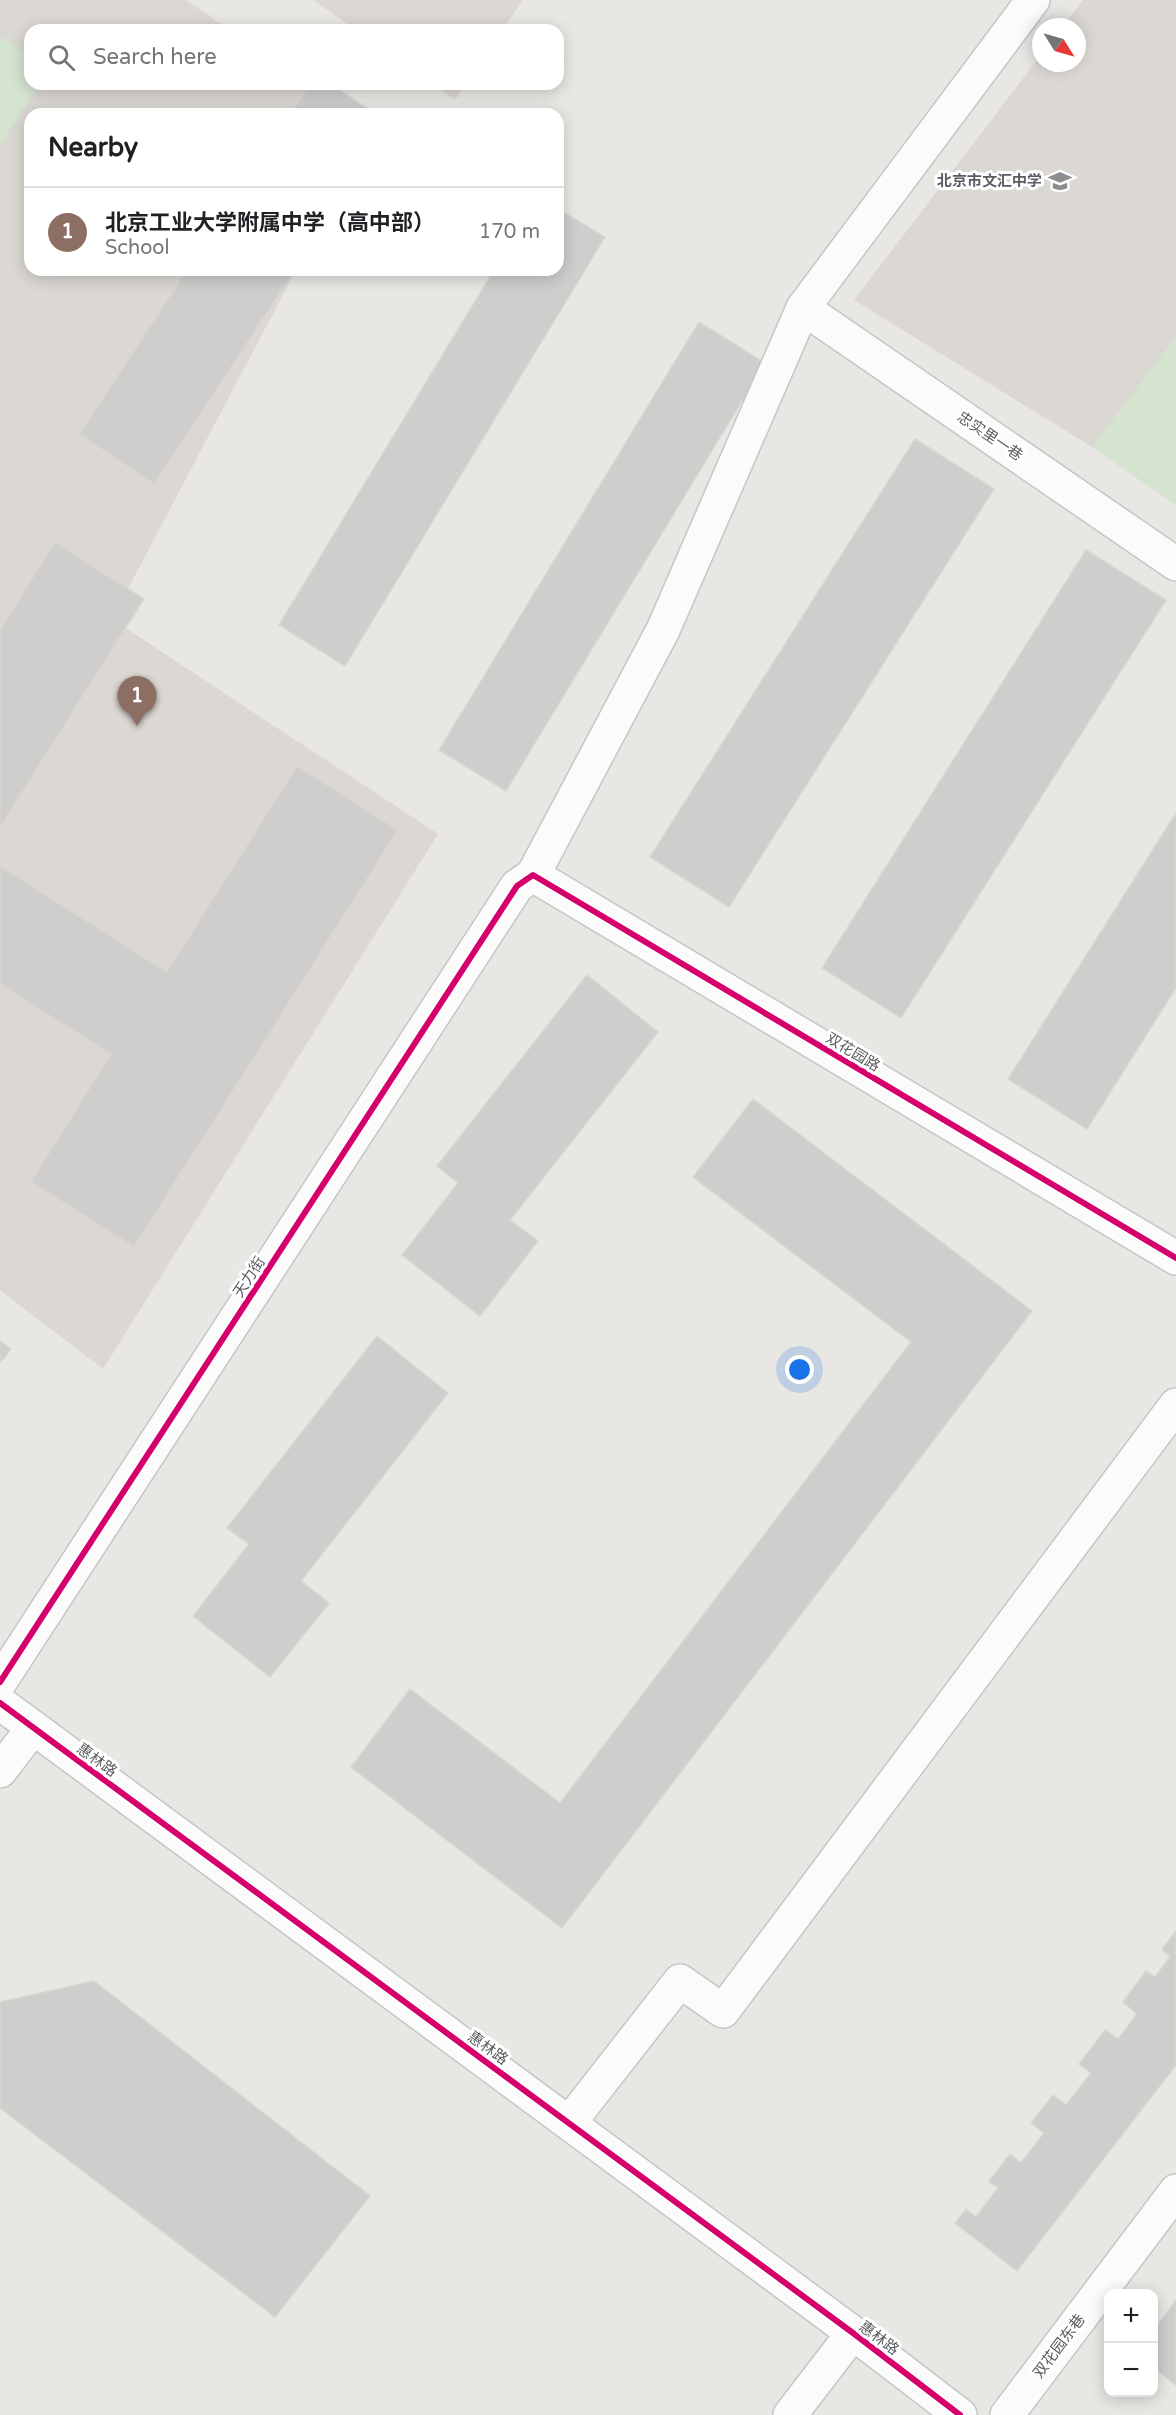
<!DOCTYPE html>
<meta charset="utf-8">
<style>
body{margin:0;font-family:"Varela Round","Noto Sans SC",sans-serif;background:#f6f6f6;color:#202124}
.controls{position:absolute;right:18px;bottom:18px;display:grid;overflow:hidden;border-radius:12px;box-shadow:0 3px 15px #0003}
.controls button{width:54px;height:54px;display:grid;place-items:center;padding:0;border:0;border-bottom:2px solid #e0e0e0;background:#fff;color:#202124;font:30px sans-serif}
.compass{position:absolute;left:1032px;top:18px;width:54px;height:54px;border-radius:50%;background:#fff;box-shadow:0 3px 15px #0003;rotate:127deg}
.you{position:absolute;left:800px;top:1370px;width:21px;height:21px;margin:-15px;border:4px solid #fff;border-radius:50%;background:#1a73e8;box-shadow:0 0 0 9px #1a73e833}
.badge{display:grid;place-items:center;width:39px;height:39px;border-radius:50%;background:#1a73e8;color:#fff;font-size:20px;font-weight:700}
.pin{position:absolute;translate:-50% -50px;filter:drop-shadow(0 2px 3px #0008)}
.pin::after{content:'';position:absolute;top:32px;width:21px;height:18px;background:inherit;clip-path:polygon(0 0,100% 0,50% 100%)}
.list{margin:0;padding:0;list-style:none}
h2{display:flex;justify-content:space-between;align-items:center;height:78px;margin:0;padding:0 24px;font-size:26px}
h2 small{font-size:20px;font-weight:400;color:#757577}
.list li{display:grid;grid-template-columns:39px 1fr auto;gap:18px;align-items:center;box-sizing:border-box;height:90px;padding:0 24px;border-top:2px solid #e0e0e0}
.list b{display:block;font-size:22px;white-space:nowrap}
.list p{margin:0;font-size:20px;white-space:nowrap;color:#757577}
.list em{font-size:20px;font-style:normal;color:#757577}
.icon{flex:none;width:33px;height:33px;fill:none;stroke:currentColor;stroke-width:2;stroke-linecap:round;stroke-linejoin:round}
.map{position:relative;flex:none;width:1176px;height:2415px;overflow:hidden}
.search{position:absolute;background:#fff;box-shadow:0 3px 15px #0003;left:24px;top:24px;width:540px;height:66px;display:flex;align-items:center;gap:15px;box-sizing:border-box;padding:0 21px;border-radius:18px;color:#757577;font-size:22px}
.panel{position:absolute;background:#fff;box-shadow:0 3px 15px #0003;left:24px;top:108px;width:540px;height:168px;border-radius:18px}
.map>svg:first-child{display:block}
</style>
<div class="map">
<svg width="1176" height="2415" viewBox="0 0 1176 2415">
<rect width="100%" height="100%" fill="#e9e7e3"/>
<!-- education -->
<g fill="#dbd7d3">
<polygon points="0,0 186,0 230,30 30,30 30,84 308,84 352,114 30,114 30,270 296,270 112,619 438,834 103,1369 0,1290"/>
<polygon points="314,0 523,0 502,30 356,30"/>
<polygon points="1083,0 1176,0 1176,505 1092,447 854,300 1041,55 1041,63 1077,63 1077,27 1062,27"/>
<polygon points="432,84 466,84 455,100"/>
</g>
<!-- green -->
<g fill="#d4e4cf">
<polygon points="0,36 30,56 30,84 40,84 0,145"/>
<polygon points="1176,336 1176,505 1092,447"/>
</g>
<!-- building -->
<g fill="#cfcecc" stroke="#d8d6d2" stroke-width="1.5">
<polygon points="310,84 330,84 376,114 291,114"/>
<polygon points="558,209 605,237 345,666 279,625 494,270 558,270"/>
<polygon points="187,270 295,270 154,484 79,434"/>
<polygon points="699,322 765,363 506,791 439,750"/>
<polygon points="915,439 994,489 729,907 650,857"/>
<polygon points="55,542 144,599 0,827 0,630"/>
<polygon points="1086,550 1166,600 901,1018 822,968"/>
<polygon points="297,766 398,830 134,1247 31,1182 111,1054 0,984 0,866 167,972"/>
<polygon points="1176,813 1176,988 1087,1129 1008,1079"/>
<polygon points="587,975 658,1032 510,1220 538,1241 480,1316 402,1255 458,1183 437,1166"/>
<polygon points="753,1099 1032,1311 562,1928 351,1767 410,1689 560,1803 911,1342 693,1177"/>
<polygon points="377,1336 448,1393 301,1581 329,1603 270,1677 193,1616 249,1544 227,1528"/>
<polygon points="0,1341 11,1349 0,1363"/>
<polygon points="1176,1931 1176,2065 1017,2271 955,2223 966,2209 976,2217 998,2188 989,2181 1010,2154 1021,2163 1044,2133 1031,2123 1053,2095 1066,2105 1091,2073 1079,2064 1105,2030 1118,2039 1137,2014 1123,2002 1146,1971 1155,1977 1170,1957 1162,1949"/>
<polygon points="94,1981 370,2196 275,2317 0,2108 0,2002"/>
<polygon points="1176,2300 1176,2385 1154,2368 1154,2330"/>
</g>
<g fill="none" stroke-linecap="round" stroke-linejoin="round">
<!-- minor casing -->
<g stroke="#c5c6c5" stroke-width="36">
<g id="minor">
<polyline points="803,308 1176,564"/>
<polyline points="533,875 663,630 803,308 1033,0"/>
<polyline points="0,1682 517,886 533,875 1176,1258"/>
<polyline points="0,1703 853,2333 960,2415"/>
<polyline points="0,1771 33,1728"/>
<polyline points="569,2123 680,1981 723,2011 1176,1405"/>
<polyline points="790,2415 853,2333"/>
<polyline points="1007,2415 1176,2191"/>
</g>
</g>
<!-- minor -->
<use href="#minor" stroke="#fcfbfb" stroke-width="33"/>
<!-- cycleway casing -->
<g stroke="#fff" stroke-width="10">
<g id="cycleway">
<polyline points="0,1682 517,886 533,875 1176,1258"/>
<polyline points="0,1703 853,2333 960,2415"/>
</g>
</g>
<!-- cycleway -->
<use href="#cycleway" stroke="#d6006c" stroke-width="6"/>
</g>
<!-- icons -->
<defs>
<g id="school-bare" transform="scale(1.8)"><path d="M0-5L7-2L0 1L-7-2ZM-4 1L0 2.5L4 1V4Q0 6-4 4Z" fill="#8b8d8e" stroke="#fff" stroke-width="2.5" paint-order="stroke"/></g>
</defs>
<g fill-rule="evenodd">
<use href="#school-bare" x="1060" y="181"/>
</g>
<g text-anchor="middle" stroke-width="6" stroke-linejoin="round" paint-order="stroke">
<!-- poi labels -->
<g font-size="15" font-weight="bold" fill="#595d61" stroke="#fff" text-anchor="end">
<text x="1042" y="186">北京市文汇中学</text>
</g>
<!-- street labels -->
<g font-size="15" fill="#595d61" stroke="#fff">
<text transform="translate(990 436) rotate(34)" y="5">忠实里一巷</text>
<text transform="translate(853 1052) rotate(31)" y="5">双花园路</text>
<text transform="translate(249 1277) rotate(-57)" y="5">天力街</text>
<text transform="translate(97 1760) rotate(36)" y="5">惠林路</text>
<text transform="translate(488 2048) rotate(36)" y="5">惠林路</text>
<text transform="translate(879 2338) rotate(37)" y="5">惠林路</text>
<text transform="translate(1059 2346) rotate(-53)" y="5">双花园东巷</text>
</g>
</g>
</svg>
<div class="controls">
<button>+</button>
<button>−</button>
</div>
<svg class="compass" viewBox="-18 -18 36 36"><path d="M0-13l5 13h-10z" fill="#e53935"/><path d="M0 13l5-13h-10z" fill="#757577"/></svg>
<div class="you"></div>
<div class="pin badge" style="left:137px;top:726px;background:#8d6e63">1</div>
<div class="search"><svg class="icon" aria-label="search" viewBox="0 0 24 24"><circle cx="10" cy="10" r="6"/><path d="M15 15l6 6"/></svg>Search here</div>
<section class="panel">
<h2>Nearby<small></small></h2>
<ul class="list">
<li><span class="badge" style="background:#8d6e63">1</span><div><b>北京工业大学附属中学（高中部）</b><p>School</p></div><em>170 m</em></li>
</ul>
</section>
</div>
